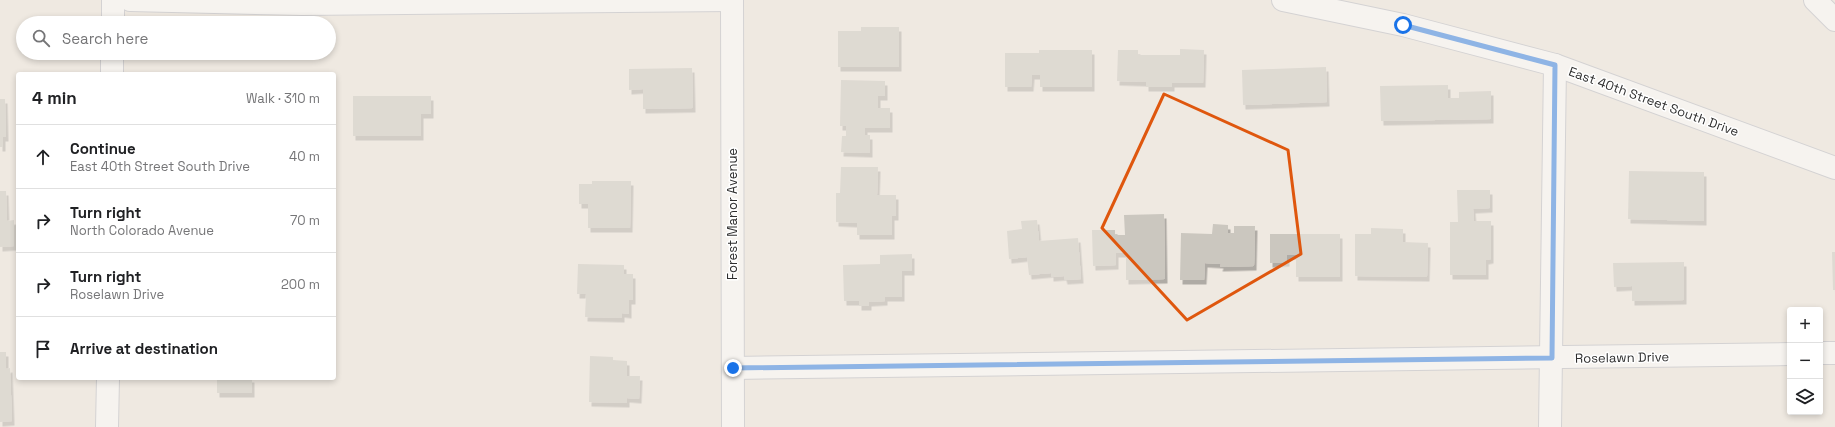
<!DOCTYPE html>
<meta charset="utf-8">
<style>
body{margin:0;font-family:"Space Grotesk",sans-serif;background:#f2f2f2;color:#202124}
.controls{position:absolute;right:12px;bottom:12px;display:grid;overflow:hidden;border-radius:4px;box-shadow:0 2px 6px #0003}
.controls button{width:36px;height:36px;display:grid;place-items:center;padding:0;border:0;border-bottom:1px solid #e0e0e0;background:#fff;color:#202124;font:20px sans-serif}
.stop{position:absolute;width:12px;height:12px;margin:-9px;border:3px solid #1a73e8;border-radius:50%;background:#fff}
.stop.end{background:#1a73e8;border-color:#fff;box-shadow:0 1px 4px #0008}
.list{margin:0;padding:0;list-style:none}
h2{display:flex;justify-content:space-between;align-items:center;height:52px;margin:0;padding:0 16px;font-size:17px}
h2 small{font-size:13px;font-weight:400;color:#757577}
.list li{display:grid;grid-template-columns:26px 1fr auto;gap:12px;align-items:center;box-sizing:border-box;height:64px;padding:0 16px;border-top:1px solid #e0e0e0}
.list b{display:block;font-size:15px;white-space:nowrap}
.list p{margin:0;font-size:13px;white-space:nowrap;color:#757577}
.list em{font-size:13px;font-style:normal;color:#757577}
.icon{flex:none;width:22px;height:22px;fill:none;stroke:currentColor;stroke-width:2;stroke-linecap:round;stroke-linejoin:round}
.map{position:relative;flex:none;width:1835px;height:427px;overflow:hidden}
.search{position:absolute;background:#fff;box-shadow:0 2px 6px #0003;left:16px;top:16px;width:320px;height:44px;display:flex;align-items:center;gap:10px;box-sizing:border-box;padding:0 14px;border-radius:22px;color:#757577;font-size:15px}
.panel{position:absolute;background:#fff;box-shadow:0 2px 6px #0003;left:16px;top:72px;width:320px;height:308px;border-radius:4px}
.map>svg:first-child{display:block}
</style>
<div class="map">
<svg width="1835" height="427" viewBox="0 0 1835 427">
<defs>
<filter id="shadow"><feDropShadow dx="2.5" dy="4.5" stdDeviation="0" flood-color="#0004"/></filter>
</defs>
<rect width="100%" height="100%" fill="#efe9e1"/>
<!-- building -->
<g fill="#cbc7bf" filter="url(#shadow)">
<polygon points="861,27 899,27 899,67 838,67 838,31 861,31"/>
<polygon points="1180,49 1204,50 1203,83 1172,83 1172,87 1146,87 1146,82 1117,81 1118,50 1138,50 1138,55 1180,55"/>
<polygon points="1039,50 1092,50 1092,87 1040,87 1040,75 1032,75 1031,87 1005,87 1005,53 1039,53"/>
<polygon points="1326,67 1327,102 1243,105 1242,70"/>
<polygon points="692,68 693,108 643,109 643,89 629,90 629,69"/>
<polygon points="841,80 885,81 885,96 878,96 878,108 890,108 890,128 865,128 865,135 870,135 870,153 841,152 842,136 846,136 846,126 840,126"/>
<polygon points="1448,85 1448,98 1459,98 1459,92 1491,91 1491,119 1381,121 1380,86"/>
<polygon points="353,96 431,96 431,114 421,114 421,136 353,136"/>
<polygon points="0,99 5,99 6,137 3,137 3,147 0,147"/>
<polygon points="841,167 878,167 877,195 896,195 896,216 892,216 892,235 857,235 857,223 836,222 836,193 840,193"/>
<polygon points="1629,171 1704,172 1704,221 1628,219"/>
<polygon points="592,181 631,181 630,228 588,228 588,204 579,204 579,184 592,184"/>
<polygon points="1457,190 1490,190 1490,208 1473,209 1474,221 1491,221 1491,259 1486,260 1486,275 1450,275 1450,222 1458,222"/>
<polygon points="0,191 6,191 7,221 14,220 14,246 0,247"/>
<polygon points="1164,214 1165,279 1126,280 1126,253 1116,253 1116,265 1093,266 1092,230 1115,230 1115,235 1125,235 1124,215"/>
<polygon points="1037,220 1039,241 1078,238 1081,279 1065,280 1064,276 1051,277 1051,273 1029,275 1027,257 1009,259 1007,231 1022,229 1021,221"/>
<polygon points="1213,224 1228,225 1228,233 1234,233 1234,226 1255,226 1254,266 1220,267 1221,264 1205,263 1204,280 1180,280 1181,233 1212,234"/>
<polygon points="1371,228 1403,229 1403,242 1428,243 1427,277 1355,276 1355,234 1371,234"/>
<polygon points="1270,234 1340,234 1340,277 1296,277 1296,255 1287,255 1287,262 1270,263"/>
<polygon points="1832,252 1835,252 1835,290 1833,290"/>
<polygon points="912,254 912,271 902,271 902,297 885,297 885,301 869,302 869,306 859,306 859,301 844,301 843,265 880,264 880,255"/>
<polygon points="1684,262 1684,300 1632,301 1632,286 1614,287 1613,263"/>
<polygon points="578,264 624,265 624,274 633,274 633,300 629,300 629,314 622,313 622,318 585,317 586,294 577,294"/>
<polygon points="0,352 6,352 6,369 10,368 12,421 0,422"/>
<polygon points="590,356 613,357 613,360 627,361 627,376 640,376 639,399 627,398 627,403 589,402"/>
<rect x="217" y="378" width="35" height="15"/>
</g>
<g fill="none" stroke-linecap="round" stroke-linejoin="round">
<!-- minor casing -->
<g stroke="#b4b7c1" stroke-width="24">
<g id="minor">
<polyline points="130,0 302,4 732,0"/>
<polyline points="1283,0 1403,25 1555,65 1835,168"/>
<polyline points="1815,0 1835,20"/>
<polyline points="113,23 113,0"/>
<polyline points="112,74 112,53"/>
<polyline points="1820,353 1835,353"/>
<polyline points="733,368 1790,354"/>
<polyline points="107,427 108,378"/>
<polyline points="1550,427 1555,65"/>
</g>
</g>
<!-- tertiary casing -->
<g stroke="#b4b7c1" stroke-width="24">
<polyline id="tertiary" points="732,0 733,427"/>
</g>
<!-- minor -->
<use href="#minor" stroke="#fff" stroke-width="22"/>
<!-- tertiary -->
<use href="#tertiary" stroke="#fff" stroke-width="22"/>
</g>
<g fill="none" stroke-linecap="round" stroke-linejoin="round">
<!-- route -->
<polyline stroke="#1a73e8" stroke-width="5" points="733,368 1552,358 1555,65 1403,25"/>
</g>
<!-- marked area -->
<path d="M0 0H1835V427H0ZM1164 94 1288 150 1301 254 1187 320 1102 228Z" fill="#efe9e1" fill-opacity=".55" fill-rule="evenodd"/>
<path fill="none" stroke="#df570e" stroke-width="3" stroke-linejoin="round" d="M1164 94 1288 150 1301 254 1187 320 1102 228Z"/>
<g text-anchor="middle" stroke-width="3" stroke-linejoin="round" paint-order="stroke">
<!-- street labels -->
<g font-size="13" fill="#2e2e2e" stroke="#fff">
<text transform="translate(1654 101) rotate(20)" y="5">East 40th Street South Drive</text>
<text transform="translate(732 214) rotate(-90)" y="5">Forest Manor Avenue</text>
<text transform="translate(1622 357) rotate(-1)" y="5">Roselawn Drive</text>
</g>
</g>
</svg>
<div class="controls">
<button>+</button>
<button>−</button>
<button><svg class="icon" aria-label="layers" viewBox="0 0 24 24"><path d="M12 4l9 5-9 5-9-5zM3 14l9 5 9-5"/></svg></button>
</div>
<div class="stop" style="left:1403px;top:25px"></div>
<div class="stop end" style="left:733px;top:368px"></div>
<div class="search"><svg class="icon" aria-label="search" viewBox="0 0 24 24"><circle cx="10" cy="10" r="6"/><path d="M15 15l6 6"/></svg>Search here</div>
<section class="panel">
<h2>4 min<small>Walk · 310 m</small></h2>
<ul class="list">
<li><svg class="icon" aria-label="ahead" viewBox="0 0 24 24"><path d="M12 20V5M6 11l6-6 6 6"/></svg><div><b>Continue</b><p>East 40th Street South Drive</p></div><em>40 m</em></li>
<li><svg class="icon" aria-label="right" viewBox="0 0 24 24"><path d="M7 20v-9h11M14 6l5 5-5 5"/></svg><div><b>Turn right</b><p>North Colorado Avenue</p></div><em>70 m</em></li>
<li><svg class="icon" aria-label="right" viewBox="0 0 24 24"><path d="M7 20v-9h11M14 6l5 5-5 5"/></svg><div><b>Turn right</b><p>Roselawn Drive</p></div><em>200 m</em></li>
<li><svg class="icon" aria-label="arrive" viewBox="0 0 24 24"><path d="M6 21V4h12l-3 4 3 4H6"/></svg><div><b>Arrive at destination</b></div></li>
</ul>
</section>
</div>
